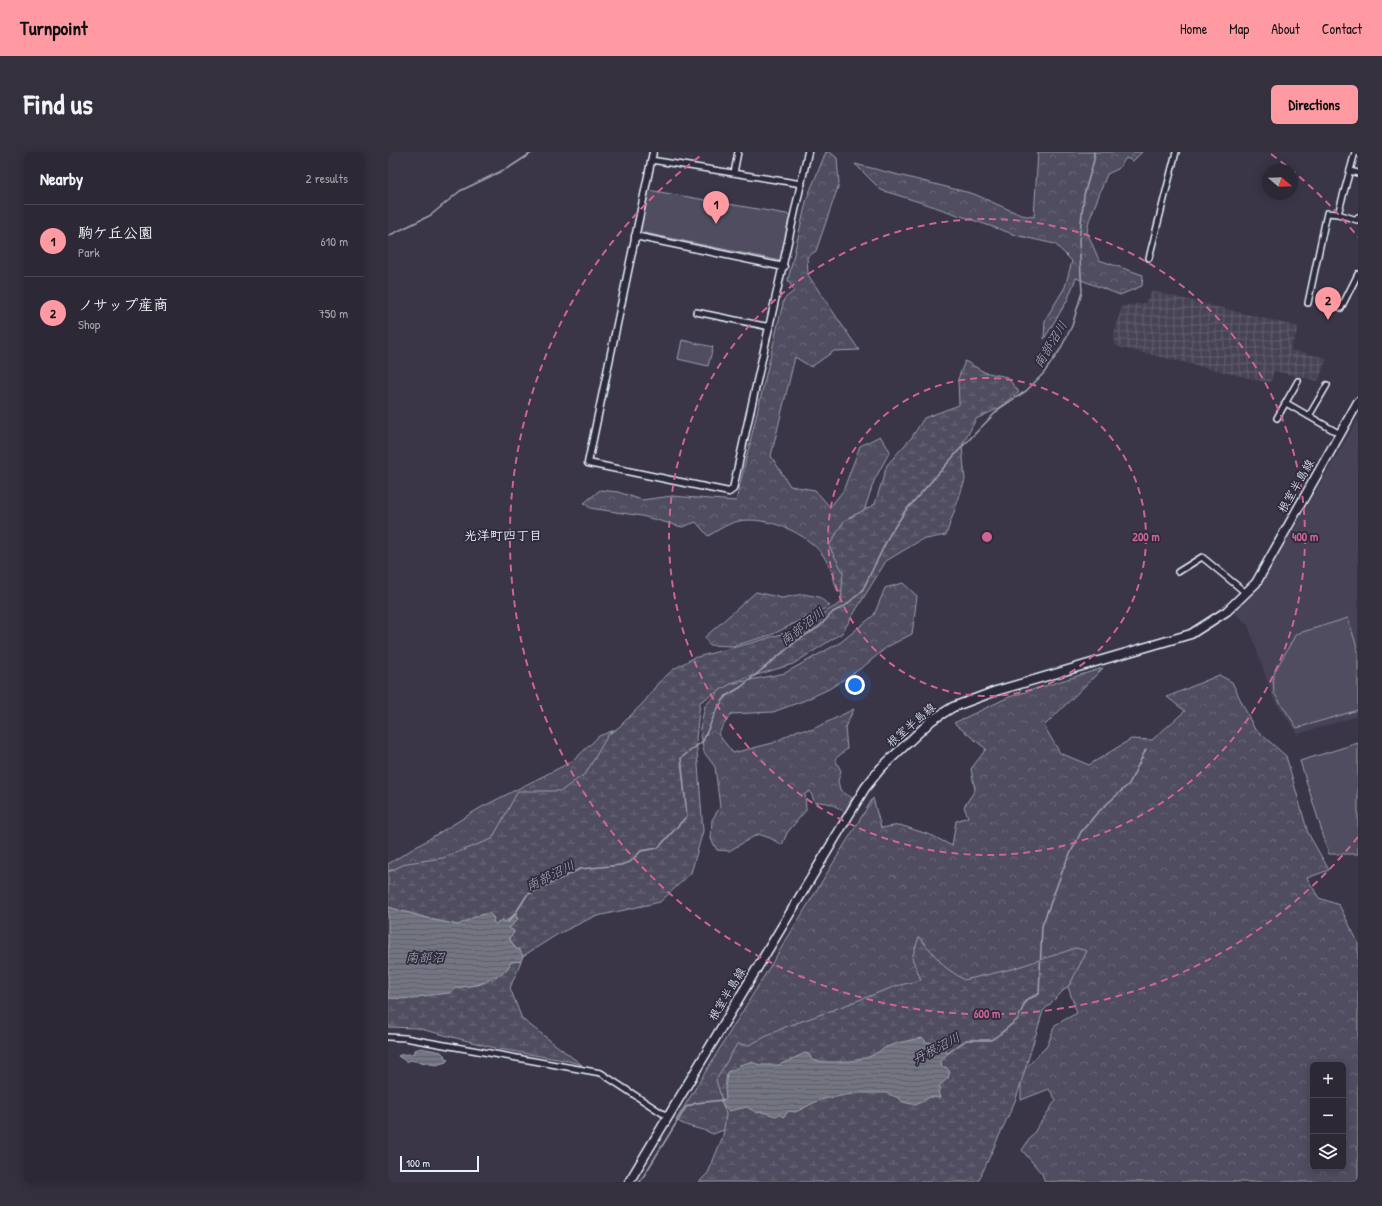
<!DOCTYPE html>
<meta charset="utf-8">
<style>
body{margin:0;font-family:"Patrick Hand","Klee One",sans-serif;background:#34303e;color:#f1f3f6}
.controls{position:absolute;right:12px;bottom:12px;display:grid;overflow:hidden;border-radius:6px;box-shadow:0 2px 10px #0003}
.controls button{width:36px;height:36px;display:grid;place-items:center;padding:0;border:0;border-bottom:1px solid #484451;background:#2c2836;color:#f1f3f6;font:20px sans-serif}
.compass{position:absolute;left:874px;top:12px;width:36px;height:36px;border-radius:50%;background:#2c2836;box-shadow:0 2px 10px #0003;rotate:109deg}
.scale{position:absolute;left:12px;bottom:10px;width:79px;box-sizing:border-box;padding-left:4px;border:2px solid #e8f1f8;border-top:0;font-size:11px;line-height:14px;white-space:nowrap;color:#e8f1f8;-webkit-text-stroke:3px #2f2a3d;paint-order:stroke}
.you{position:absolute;left:467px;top:533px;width:14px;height:14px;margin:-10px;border:3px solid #fff;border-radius:50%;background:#1a73e8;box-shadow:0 0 0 6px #1a73e833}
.badge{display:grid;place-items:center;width:26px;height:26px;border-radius:50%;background:#ff9aa2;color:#111;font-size:13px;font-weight:700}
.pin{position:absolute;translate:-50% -33px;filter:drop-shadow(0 1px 2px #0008)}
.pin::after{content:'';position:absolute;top:21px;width:14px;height:12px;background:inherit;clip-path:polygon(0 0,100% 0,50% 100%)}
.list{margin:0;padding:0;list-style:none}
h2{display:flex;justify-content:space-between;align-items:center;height:52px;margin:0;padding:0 16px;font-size:17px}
h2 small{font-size:13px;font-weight:400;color:#a6a6ad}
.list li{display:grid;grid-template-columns:26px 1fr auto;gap:12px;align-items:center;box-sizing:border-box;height:72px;padding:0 16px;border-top:1px solid #484451}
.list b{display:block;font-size:15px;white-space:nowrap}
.list p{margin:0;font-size:13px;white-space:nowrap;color:#a6a6ad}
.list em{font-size:13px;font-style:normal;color:#a6a6ad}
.icon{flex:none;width:22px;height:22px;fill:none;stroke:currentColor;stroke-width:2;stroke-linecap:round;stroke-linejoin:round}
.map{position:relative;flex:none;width:970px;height:1030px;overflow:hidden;border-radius:6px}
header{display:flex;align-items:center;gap:24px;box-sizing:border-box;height:56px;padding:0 20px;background:#ff9aa2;color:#111}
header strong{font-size:19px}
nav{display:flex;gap:22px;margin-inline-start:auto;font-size:14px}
.intro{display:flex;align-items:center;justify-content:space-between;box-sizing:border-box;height:96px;padding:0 24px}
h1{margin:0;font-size:28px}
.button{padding:10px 18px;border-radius:6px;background:#ff9aa2;color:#111;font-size:14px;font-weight:700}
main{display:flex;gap:24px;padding:0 24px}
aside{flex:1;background:#2c2836;border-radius:6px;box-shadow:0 2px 10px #0003}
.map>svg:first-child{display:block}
</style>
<header>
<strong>Turnpoint</strong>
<nav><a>Home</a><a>Map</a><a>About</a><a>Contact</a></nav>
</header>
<div class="intro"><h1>Find us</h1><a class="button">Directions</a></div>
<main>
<aside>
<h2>Nearby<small>2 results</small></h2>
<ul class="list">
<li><span class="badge">1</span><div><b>駒ケ丘公園</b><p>Park</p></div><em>610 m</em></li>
<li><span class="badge">2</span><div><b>ノサップ産商</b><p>Shop</p></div><em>750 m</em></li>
</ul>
</aside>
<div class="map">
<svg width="970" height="1030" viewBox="0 0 970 1030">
<defs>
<pattern id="industrial-grid" width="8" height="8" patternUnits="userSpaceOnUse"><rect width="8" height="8" fill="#464354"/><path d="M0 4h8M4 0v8" fill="none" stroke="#615f6d"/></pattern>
<pattern id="forest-crowns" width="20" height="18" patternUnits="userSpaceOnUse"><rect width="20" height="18" fill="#504e5f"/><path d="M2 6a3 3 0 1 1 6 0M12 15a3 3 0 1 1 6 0" fill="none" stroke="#696877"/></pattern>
<pattern id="wetland-marsh" width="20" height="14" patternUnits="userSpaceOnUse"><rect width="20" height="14" fill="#504e5f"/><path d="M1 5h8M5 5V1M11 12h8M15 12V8" fill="none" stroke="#696877"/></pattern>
<pattern id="water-rules" width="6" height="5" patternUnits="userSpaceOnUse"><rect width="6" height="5" fill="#737482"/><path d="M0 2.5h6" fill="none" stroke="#5f6069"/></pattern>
</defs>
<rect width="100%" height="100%" fill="#3a3648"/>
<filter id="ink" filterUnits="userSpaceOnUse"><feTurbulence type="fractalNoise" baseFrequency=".025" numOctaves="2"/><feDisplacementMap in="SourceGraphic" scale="8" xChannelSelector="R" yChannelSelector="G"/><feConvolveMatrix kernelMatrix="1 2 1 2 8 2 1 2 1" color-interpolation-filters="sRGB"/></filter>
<g filter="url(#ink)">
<!-- built -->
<polygon fill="#464354" points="970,267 970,564 910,582 885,546 860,473 845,459 874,430"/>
<!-- industrial -->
<polygon fill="url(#industrial-grid)" points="764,139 911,175 902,198 939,206 930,229 886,219 882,231 727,194 726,182 734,154 757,151"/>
<!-- green -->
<g fill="#504e5f" stroke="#9ca0ac">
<polygon points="260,38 404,63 393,109 252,80"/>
<polygon points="294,188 325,195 320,214 290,207"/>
<polygon points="960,466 970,499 970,558 909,576 886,541 885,527 887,519 908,482"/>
<polygon points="970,591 970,702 941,702 912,609"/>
</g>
<!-- forest -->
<g fill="url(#forest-crowns)" stroke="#9ca0ac" fill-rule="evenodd">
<path d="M438 0H442L449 6 451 32 428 99 419 105 420 123 471 198 446 199 423 215 407 205 383 304 402 334 427 338 442 355 455 339 472 294 492 284 502 299 486 329 476 359 461 365 454 383 461 439 450 440C446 430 444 417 438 408 423 381 373 360 344 371 336 374 327 380 320 384L308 370 294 375 254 364 202 356 196 351 212 338 230 340 254 348 284 344 348 349 396 147 406 139 400 128 419 46Z"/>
<polygon points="650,0 754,0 745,9 738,6 730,17 719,22 701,69 699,80 711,108 755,123 754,134 732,143 688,126 679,149 656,187 657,168 677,135 684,109 667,92 631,84 541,53 493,38 467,12 586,42 633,63 646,65"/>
<path d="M515 431 529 444 524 482 499 495 475 515 441 537 415 549 385 560 343 562 330 582 345 601 385 591 410 578H423L466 557 457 575 459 597 447 607 453 619 450 629 452 638 464 646 457 660C447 654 439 648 427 651L422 639 417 642 418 658 399 681 394 693 382 686 370 682 341 699 329 698 323 687 324 668 332 655 327 615 316 600 312 577 317 554 337 533 397 521 453 490 486 463 497 436Z"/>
<polygon points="368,440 394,446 415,442 431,445 442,454 383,483 345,494 321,493 317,485"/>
<path d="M715 516 656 574 672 601 701 613 743 587 764 588 797 559 779 545 831 523 844 530 866 576 898 604 920 681 941 718 919 726 931 746 951 753 970 790V1030H657L654 1022 634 998 668 948 661 937 633 948V921L659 894 667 873 689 861 678 829 337 921 333 946 336 957 345 961 341 976 325 982C311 975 302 977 288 968L485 646 493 676 512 673 545 684 564 694 568 669 580 665 576 655 587 638 583 617 598 597 566 571 621 545ZM925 913H955V1015H925Z"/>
<polygon points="245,571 218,678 17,714 0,719 0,712 92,656 185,609 211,584"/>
</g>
<!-- wetland -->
<g fill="url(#wetland-marsh)" stroke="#9ca0ac">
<polygon points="577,209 596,220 619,225 631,240 613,255 588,267 574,294 577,328 558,383 533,388 498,409 454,481 405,512 346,530 312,550 308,586 315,679 303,721 272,750 205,765 170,782 135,804 131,798 128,797 121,786 123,783 121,776 130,767 127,763 117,770 114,768 108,772 91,764 70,773 46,768 0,755 0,720 19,711 55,706 104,687 130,639 173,639 198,621 220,583 231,575 257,549 270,531 286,517 305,506 363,491 404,479 453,451 455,420 441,394 456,369 487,352 499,313 524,285 536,266 571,253 570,227"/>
<polygon points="531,785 557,815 576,828 624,817 688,796 699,799 682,832 655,859 628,947 590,1030 311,1030 320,1021 335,984 338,962 328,928 349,892 361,893 397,875 434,862 508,834 533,828 524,806"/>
<path d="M133 809 122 836 134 867 194 913 181 909 111 897 29 876 0 875V846C7 845 14 847 21 846 37 844 54 842 68 836 75 834 83 834 90 833 101 830 118 821 123 810Z"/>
</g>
<!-- water -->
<g fill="url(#water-rules)" stroke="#a2a6b1">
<polygon points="0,755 46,768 70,773 88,764 101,761 106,766 105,770 108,772 114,768 117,770 127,762 130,767 121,776 126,779 126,781 121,786 128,797 131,797 135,804 133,809 123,810 120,816 112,823 106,824 92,832 68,836 62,841 33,844 26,847 0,846"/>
<path d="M535 886 538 890 557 891V899L560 901 553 909 554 915H558L562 920 560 926 551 934 553 937 550 939 552 946 542 945 528 953 515 950 511 946 498 941H469L431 948 414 957 407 960 401 959 395 965 392 962 388 964 374 960 369 961 359 955 341 959 333 950V948L338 947 337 937 339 920 350 916 351 913 363 910 372 913H391L417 901 421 902 424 908C439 912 472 910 485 903 492 899 497 895 504 893 514 889 525 888 535 886Z"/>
<path d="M33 896 53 900 60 907 58 910 48 913 22 908 19 910 10 904C16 901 21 903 27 901V898Z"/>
</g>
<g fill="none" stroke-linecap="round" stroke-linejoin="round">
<!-- stream -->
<g stroke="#a2a6b1" stroke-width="1.5">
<polyline points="0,84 43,63 72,39 122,15 145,0"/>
<polyline points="120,770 127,762 139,743 192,717 233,713 242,710 253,699 270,696 299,664 293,606 315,589 328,559 338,544 353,535 411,487 431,475 445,460 457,454 474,439 502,382 518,358 573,296 612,256 638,239 655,222 672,198 684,174 694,140 691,89 696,43 706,8 706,0"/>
<polyline points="560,901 578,888 603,888 612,882 630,867 638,848 651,842 654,774 677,712 693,680 709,661 741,632 758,597"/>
<polyline points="252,1030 298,955 308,951 335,948"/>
</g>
<!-- minor casing -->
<g stroke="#e8f1f8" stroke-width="8">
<g id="minor">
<polyline points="263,8 414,32"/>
<polyline points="962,19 970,21"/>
<polyline points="346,21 350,0"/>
<polyline points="950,62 969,68 970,65"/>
<polyline points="761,106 788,0"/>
<polyline points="920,151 939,61 950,62 967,0"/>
<polyline points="953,156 970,122"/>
<polyline points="308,160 382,175"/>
<polyline points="898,251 952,282"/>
<polyline points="921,264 939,233"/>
<polyline points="889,266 910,229"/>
<polyline points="790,420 814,405 858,441"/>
<polyline points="0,885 17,886 213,921 280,965"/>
</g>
</g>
<!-- tertiary casing -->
<g stroke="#e8f1f8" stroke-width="9">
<g id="tertiary">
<polyline points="265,0 200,311 341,340 345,337 420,0"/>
<polyline points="247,84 396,115"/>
</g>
</g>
<!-- primary casing -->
<g stroke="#e8f1f8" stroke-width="11">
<polyline id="primary" points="241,1030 477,636 493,616 544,568 565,555 608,539 803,482 839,459 868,431 970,250"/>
</g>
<!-- minor -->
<use href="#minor" stroke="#2f2a3d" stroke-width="5"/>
<!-- tertiary -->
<use href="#tertiary" stroke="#2f2a3d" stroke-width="6"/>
<!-- primary -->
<use href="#primary" stroke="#2f2a3d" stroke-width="8"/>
</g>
</g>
<!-- distance rings -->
<g fill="none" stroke="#cf6492" stroke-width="2" stroke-dasharray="7 5">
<circle cx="599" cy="385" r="159"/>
<circle cx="599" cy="385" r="318"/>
<path d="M970 685A477 477 0 1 1 315 2M883 2A477 477 0 0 1 970 85"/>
</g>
<g text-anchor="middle" stroke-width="3.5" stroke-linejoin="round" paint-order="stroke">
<!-- street labels -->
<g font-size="12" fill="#e8f1f8" stroke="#2f2a3d">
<text transform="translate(908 334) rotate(-60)" y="4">根室半島線</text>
<text transform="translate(523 573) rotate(-41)" y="4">根室半島線</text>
<text transform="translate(339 842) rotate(-59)" y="4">根室半島線</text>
</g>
<!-- water labels -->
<g font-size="13" font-style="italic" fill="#aeb2bd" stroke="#2f2a3d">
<text transform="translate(662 192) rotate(-59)" y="5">南部沼川</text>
<text transform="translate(414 474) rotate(-38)" y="5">南部沼川</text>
<text transform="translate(162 723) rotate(-26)" y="5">南部沼川</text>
<text x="37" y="810">南部沼</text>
<text transform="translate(548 896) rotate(-28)" y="5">丹根沼川</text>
</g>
<!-- neighbourhood labels -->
<g font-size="13" font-weight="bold" fill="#e8f1f8" stroke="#2f2a3d">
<text x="115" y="388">光洋町四丁目</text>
</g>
</g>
<circle cx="599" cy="385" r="6" fill="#cf6492" stroke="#2f2a3d" stroke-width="2"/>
<g font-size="12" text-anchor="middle" font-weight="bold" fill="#cf6492" stroke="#2f2a3d" stroke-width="3.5" stroke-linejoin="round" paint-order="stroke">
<text x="758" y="389">200 m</text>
<text x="917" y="389">400 m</text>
<text x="599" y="866">600 m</text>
</g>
</svg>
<div class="controls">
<button>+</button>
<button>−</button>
<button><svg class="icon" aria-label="layers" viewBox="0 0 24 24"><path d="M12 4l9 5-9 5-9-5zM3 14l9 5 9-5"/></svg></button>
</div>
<svg class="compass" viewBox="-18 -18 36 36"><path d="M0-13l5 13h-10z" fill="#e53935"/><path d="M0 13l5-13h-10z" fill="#a6a6ad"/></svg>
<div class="scale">100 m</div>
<div class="you"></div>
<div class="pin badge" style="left:328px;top:72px">1</div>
<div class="pin badge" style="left:940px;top:168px">2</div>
</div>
</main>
